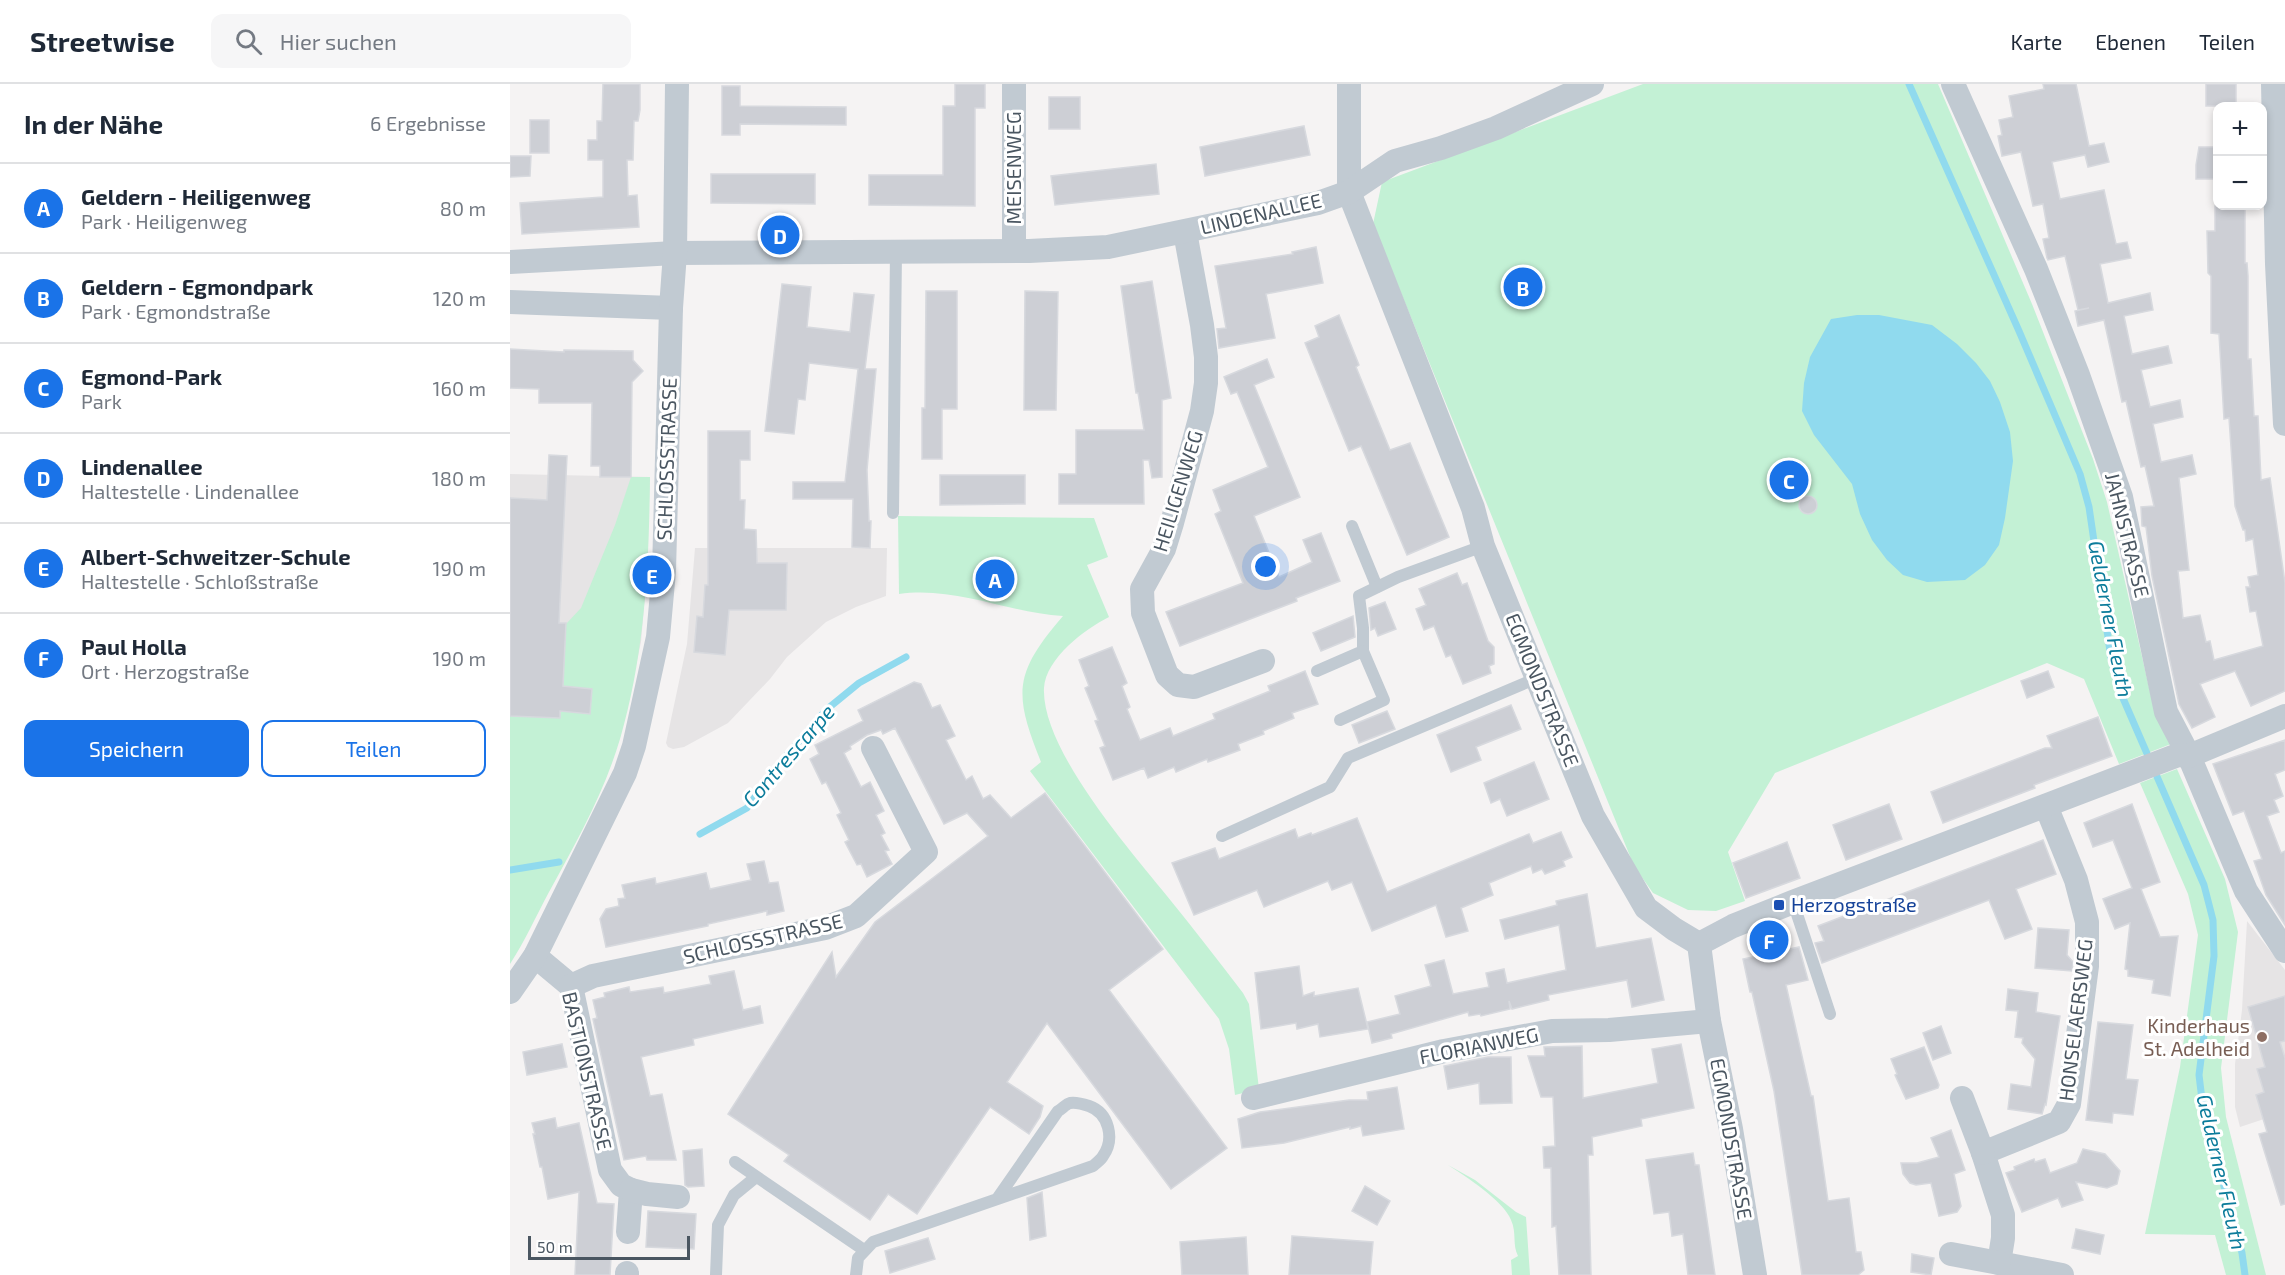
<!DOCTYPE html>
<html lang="de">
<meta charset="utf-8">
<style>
body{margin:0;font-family:"Exo 2",sans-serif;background:#f6f6f7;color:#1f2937}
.controls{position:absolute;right:18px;top:18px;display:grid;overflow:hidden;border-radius:12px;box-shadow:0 3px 9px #0003}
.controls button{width:54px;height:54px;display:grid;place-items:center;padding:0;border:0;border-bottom:2px solid #e0e1e3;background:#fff;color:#1f2937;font:30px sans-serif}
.scale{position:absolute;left:18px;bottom:15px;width:162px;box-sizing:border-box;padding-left:6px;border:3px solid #4a5661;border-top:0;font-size:16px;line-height:21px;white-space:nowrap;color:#4a5661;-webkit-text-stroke:4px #fff;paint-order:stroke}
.you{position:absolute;left:756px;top:483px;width:21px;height:21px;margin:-15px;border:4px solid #fff;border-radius:50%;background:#1a73e8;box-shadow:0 0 0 9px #1a73e833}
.badge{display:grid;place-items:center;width:39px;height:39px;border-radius:50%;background:#1a73e8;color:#fff;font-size:20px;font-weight:700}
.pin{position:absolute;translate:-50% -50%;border:3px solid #fff;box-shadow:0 2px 6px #0006}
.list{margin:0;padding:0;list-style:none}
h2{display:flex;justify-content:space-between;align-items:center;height:78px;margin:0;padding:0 24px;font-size:26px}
h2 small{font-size:20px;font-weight:400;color:#747a83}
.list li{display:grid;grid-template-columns:39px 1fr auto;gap:18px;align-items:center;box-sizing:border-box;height:90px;padding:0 24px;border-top:2px solid #e0e1e3}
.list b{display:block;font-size:22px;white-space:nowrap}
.list p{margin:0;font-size:20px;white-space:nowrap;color:#747a83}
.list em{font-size:20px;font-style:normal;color:#747a83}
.actions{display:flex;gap:12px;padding:18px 24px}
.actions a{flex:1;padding:14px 0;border:2px solid #1a73e8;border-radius:12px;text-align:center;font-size:21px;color:#1a73e8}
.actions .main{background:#1a73e8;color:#fff}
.icon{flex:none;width:33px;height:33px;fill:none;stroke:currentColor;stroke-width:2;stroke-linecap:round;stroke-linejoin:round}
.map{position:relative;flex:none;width:1775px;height:1191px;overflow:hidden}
header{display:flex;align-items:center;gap:36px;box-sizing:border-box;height:84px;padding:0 30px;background:#fff;border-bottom:2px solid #e0e1e3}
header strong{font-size:28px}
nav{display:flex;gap:33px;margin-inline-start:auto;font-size:21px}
.search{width:420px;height:54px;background:#f6f6f7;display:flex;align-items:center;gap:15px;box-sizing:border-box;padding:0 21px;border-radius:12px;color:#747a83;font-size:22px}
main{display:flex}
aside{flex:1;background:#fff}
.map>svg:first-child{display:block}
</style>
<header>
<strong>Streetwise</strong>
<div class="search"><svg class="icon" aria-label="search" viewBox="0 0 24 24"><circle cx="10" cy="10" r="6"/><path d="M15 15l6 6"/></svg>Hier suchen</div>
<nav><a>Karte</a><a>Ebenen</a><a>Teilen</a></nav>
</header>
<main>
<aside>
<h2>In der Nähe<small>6 Ergebnisse</small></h2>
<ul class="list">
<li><span class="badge">A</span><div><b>Geldern - Heiligenweg</b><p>Park · Heiligenweg</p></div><em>80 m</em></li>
<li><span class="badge">B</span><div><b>Geldern - Egmondpark</b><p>Park · Egmondstraße</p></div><em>120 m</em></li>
<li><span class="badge">C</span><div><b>Egmond-Park</b><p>Park</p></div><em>160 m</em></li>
<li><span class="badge">D</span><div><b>Lindenallee</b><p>Haltestelle · Lindenallee</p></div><em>180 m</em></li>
<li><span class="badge">E</span><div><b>Albert-Schweitzer-Schule</b><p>Haltestelle · Schloßstraße</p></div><em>190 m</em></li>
<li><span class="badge">F</span><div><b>Paul Holla</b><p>Ort · Herzogstraße</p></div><em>190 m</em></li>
</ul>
<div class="actions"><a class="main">Speichern</a><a>Teilen</a></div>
</aside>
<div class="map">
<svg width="1775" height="1191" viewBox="0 0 1775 1191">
<rect width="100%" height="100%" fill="#f5f3f3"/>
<!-- education -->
<g fill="#e6e4e5">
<polygon points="0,390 140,393 136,499 131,558 110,654 0,643"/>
<polygon points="185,464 377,464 376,512 346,523 316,538 277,573 260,595 218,639 174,663 163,665 158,663 156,659 177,560"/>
<polygon points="1737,837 1775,886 1775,1028 1730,1043 1725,1023 1725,980 1732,926"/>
</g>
<!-- green -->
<g fill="#c3f1d5">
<polygon points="1133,0 1428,0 1522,220 1583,375 1597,418 1645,630 1661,660 1609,680 1574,595 1537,579 1265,689 1218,768 1235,817 1206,827 1178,826 1143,809 1124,782 863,140 872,98"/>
<path d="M121 393H140C139 481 135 570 110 655 94 709 66 759 39 808 26 832 15 857 0 880V632L50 633 51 627 80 629 82 605 31 600 32 576 54 577 56 540 71 524 105 441Z"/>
<path d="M388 432 584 434 598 473 577 481 599 533C575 545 536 574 534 604 531 665 620 766 657 812 683 844 708 876 733 909L739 920 749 1005 725 1011 719 965 709 935 520 687 531 678C503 609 504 589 553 532 498 529 446 502 389 510Z"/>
<polygon points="1667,685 1715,795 1728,848 1711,984 1716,1033 1756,1191 1716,1191 1705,1151 1635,1150 1670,983 1688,851 1678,810 1630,699"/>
<path d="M938 1081 965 1096 1006 1128 1016 1133 1020 1191H1002L1001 1176 1008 1172C1002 1160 1007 1149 1001 1136 994 1117 955 1092 938 1081Z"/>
</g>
<!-- water -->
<polygon fill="#90daee" points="1347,231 1369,231 1422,241 1447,260 1466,279 1480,297 1490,318 1500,348 1503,377 1495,434 1489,461 1475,481 1455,496 1417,498 1393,491 1377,476 1362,456 1350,430 1342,400 1304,351 1292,327 1294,299 1300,273 1321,235"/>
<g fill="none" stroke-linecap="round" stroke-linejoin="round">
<!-- stream -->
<g stroke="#90daee" stroke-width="7">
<polyline points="1399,0 1509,247 1570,390 1579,423 1601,574 1609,605 1694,801 1703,836 1704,872 1689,991 1693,1024 1732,1169 1735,1191"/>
<polyline points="190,750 237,724 266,684 316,626 349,599 396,573"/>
<polyline points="0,786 49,778"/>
</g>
</g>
<!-- building -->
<g fill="#cdcfd5" stroke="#d7d9de" stroke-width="1.5">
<polygon points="93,0 130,0 130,26 128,37 124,37 123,76 117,76 118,112 127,111 129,143 12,150 10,119 93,113 93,76 78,76 78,56 87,56 87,37 92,37"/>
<polygon points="445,0 475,0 475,24 465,24 465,122 359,121 359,91 433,91 433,22 445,22"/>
<polygon points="1533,0 1566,0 1579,62 1594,59 1599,78 1578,83 1575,71 1542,78 1550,115 1594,106 1606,160 1617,158 1621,174 1590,180 1598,219 1640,209 1643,226 1614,232 1622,270 1658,262 1662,279 1631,286 1640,323 1670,316 1673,333 1643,340 1651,378 1682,371 1686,390 1669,394 1679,486 1668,487 1670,505 1673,534 1690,531 1696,558 1700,557 1704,576 1753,562 1746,527 1740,528 1736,503 1740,503 1738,493 1748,491 1743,455 1736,457 1735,446 1733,446 1725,422 1719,334 1714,335 1709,250 1701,249 1701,192 1698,189 1697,147 1705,147 1705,122 1735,122 1735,179 1737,179 1738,192 1738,275 1741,275 1744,332 1748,332 1751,396 1760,394 1775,499 1775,607 1741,622 1725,587 1690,600 1705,633 1682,644 1669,620 1642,492 1636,443 1632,442 1631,423 1644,422 1635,382 1631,383 1616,317 1612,318 1594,236 1568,242 1565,227 1579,224 1568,226 1555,172 1538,176 1537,174 1533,155 1539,154 1533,120 1523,122 1511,68 1492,72 1488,52 1492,51 1489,36 1503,33 1499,12 1534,5"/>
<rect x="1696" y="0" width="30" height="22"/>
<polygon points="212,2 230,2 230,22 336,23 336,41 230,40 230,51 212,51"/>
<rect x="539" y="13" width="31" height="32"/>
<rect x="20" y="36" width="19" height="33"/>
<polygon points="794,42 800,71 695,92 690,63"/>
<polygon points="1689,63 1707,63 1707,95 1686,95 1686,81"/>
<polygon points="0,72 21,72 20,92 0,93"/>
<polygon points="646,80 649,110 545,121 541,92"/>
<polygon points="201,90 305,90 305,120 201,119"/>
<polygon points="806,163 813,199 756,210 765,254 709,264 707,245 716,244 705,182 783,170 782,168"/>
<polygon points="642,197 661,314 652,316 652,393 642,394 639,376 633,376 634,420 549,420 549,390 566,390 566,346 634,346 628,309 626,309 611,202"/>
<polygon points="272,200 301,203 297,243 340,248 344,209 364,211 355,285 366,285 357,386 359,437 361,437 360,464 342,463 343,415 283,415 283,398 335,398 348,285 299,279 295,316 288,315 284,350 255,347"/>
<polygon points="416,207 447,207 447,325 432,325 432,375 412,375 412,324 415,324"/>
<polygon points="515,207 548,208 546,326 514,326"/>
<polygon points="829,231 849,281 846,283 880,366 900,359 939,453 897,471 851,362 839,367 795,259 809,253 805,242"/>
<polygon points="0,265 54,268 54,266 123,267 123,276 133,287 122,298 121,393 90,393 90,382 81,382 82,319 29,319 29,305 0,304"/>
<polygon points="757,275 764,293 744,301 790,413 744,432 769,493 802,478 793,456 811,449 830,497 786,514 787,517 670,562 656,528 733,499 705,430 711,427 703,406 758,383 727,308 721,310 714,293"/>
<polygon points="198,347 240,347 240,376 230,376 230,416 235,416 234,445 246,446 247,479 277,479 276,526 219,526 215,571 184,568 187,532 193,533 195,501 198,501"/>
<polygon points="39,371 57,372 49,539 56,539 53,602 82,605 80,630 50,627 50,634 0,632 0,414 37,416"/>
<polygon points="430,391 515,391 515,420 430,421"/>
<circle cx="1298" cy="421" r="9"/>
<polygon points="947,489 952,501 957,499 978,557 984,563 984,580 979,582 981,589 953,600 941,571 936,573 924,542 914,546 906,525 916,521 909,505"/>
<polygon points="875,518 886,545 868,552 865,544 861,546 859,524"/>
<polygon points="843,532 845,553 811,567 803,549"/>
<polygon points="602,563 617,599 612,602 620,623 617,625 630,656 660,644 663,652 705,635 703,630 760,607 758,602 795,587 808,620 782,629 784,634 753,647 754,650 728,660 730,666 698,678 697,675 666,688 664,683 638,694 634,684 603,696 590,664 595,662 585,637 588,636 575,604 579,602 569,576"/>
<polygon points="1538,587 1544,603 1517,614 1511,597"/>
<polygon points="404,598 411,600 422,624 430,621 445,652 436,656 456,696 462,692 473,715 480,711 501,734 535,709 653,865 599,906 717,1064 661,1105 537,939 497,998 533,1022 530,1033 519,1050 480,1023 407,1130 378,1110 360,1136 274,1077 279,1071 218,1030 322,868 326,893 365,838 478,752 457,729 434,740 385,644 373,650 371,646 357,651 340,662 341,665 334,669 351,703 360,698 374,727 366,731 375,749 371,751 379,766 375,767 382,780 357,793 351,780 347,781 335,758 339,756 327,731 331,729 316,698 312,700 300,675 309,670 305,661 353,637 348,626"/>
<polygon points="1001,621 1011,645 966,663 971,676 941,688 927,651"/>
<polygon points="877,627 885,645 849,659 842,641"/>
<polygon points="1588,633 1602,672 1524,701 1525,704 1433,739 1421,708 1535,664 1542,664 1537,652"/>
<polygon points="1775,656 1775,686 1765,690 1773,712 1764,716 1769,728 1757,732 1771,769 1775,767 1775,841 1756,811 1744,777 1752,775 1734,727 1723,731 1703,680"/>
<polygon points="1024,678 1039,715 997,732 990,715 981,719 974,699"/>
<polygon points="1379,720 1392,755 1336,776 1323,741"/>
<polygon points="1622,720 1650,798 1631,805 1650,853 1668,852 1660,912 1642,909 1644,896 1618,892 1618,886 1615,885 1620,839 1605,845 1593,815 1622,804 1603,756 1583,763 1574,739"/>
<polygon points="847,734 877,808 1019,750 1023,759 1051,748 1062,773 1053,777 1055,782 1035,790 1032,785 1023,789 1021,782 979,799 983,811 951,824 958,847 936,853 926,821 862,847 842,798 822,806 818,797 754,823 747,806 684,831 662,779 705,764 709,775 785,745 788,754 801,749 802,751"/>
<polygon points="1533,756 1546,790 1506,805 1522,845 1495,855 1479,816 1312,879 1305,859 1314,857 1308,842"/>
<polygon points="1277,758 1290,794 1236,814 1223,779"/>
<polygon points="254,777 259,799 268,798 274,827 257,831 257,827 198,840 198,842 96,863 90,835 96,825 109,822 108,815 115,814 112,801 145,794 146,800 196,789 200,805 241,796 237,780"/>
<polygon points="1077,810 1086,864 1141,854 1154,916 1122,923 1117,896 1038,911 1039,916 1002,925 999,917 1000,925 971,932 970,930 959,932 958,928 881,950 882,954 862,959 857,938 890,930 885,912 921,902 915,881 934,876 943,910 979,903 976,889 994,885 997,899 1056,886 1049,841 995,855 990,836 1047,821 1046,817"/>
<polygon points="1528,844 1559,846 1557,871 1563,878 1562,887 1525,884"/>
<polygon points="1289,863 1298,896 1276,901 1301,1012 1303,1012 1318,1117 1339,1114 1346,1168 1351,1168 1354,1186 1348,1191 1292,1191 1264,1007 1242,908 1240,908 1233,875"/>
<polygon points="789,882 793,912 804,908 804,912 848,904 858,945 810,953 808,940 787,945 786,939 751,945 745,889"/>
<polygon points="224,887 233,926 250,922 253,939 183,955 184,961 131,973 140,1012 152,1010 166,1076 137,1076 136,1072 114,1076 83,935 87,934 83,916 95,913 94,909 119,903 120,908 153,903 154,909 201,900 199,892"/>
<polygon points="1498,905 1528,909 1526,928 1550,932 1536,1021 1535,1020 1532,1030 1498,1025 1501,1000 1521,1003 1525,975 1512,959 1513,954 1505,953 1508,927 1496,926"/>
<polygon points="1775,912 1775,957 1770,958 1775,974 1775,1120 1771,1121 1749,1050 1757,1048 1746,1011 1754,1008 1747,985 1755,983 1738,923"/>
<polygon points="1588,938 1623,941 1616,995 1628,996 1623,1031 1603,1029 1602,1039 1576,1036"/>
<polygon points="1431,942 1441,969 1423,976 1413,949"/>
<polygon points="52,960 57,983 17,991 13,968"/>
<polygon points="1171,960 1184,1024 1131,1035 1132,1042 1082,1053 1083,1071 1078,1071 1081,1191 1049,1191 1046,1142 1042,1143 1041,1084 1034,1084 1033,1063 1045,1062 1043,1013 1031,1013 1018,972 1035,972 1034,963 1072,962 1073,1014 1148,999 1142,965"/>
<polygon points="1414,963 1429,1001 1428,1004 1396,1015 1385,991 1387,990 1381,975"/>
<polygon points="978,973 1001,973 1002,1019 970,1020 969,999 938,1005 934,982"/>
<polygon points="887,1003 894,1045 853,1052 851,1042 840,1045 840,1043 774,1059 732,1064 728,1035 750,1028 839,1016 858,1016 857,1008"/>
<polygon points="45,1034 47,1044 69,1039 87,1119 104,1120 100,1191 65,1191 69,1108 38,1115 32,1083 30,1083 23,1050 25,1050 22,1039"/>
<polygon points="1441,1046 1455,1086 1444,1090 1451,1122 1447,1128 1429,1132 1421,1099 1406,1101 1400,1099 1393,1090 1391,1079 1407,1079 1429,1073 1421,1054"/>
<polygon points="192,1065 194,1102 178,1103 175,1101 173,1067"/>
<polygon points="1573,1065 1595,1070 1610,1087 1607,1100 1597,1104 1566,1098 1573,1116 1552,1123 1548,1114 1512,1128 1496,1089 1505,1086 1504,1083 1524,1075 1525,1078 1535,1075 1540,1089 1567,1079"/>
<polygon points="1183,1069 1185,1081 1189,1081 1205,1191 1178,1191 1173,1150 1162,1152 1159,1128 1144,1130 1136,1076"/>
<polygon points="855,1102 880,1117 867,1141 842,1127"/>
<polygon points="532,1108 536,1152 520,1156 517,1114"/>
<polygon points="138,1127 186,1130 184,1165 136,1163"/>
<polygon points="1566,1145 1594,1151 1590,1170 1562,1164"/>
<polygon points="782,1152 863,1158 860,1191 779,1191"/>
<polygon points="736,1153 738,1191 672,1191 670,1158"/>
<polygon points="418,1154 425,1175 380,1189 375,1167"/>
<polygon points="1402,1170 1424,1174 1421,1191 1401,1188"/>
</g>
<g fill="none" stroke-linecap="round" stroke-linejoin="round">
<!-- service -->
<g stroke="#c1cad2" stroke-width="12">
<polyline points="383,429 386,168"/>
<polyline points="842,442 867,503"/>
<polyline points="807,587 853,567 853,544 849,512 888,493 973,462"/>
<polyline points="830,636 874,616 853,567"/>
<polyline points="712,752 820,703 838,674 1027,594"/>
<polyline points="1283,818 1320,930"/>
<polyline points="225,1078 354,1166"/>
<polyline points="206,1191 208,1141 224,1111 246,1093"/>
<path d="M346 1191 348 1174 363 1158 583 1082C586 1079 591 1076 593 1072 605 1055 599 1029 579 1022 573 1020 566 1018 560 1019 556 1020 552 1025 548 1027L487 1115"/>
</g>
<!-- minor -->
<g stroke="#c1cad2" stroke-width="24">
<polyline points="839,0 839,108 963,424 973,462 1083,732 1136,824 1164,845 1189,860"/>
<polyline points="1443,0 1526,185 1568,291 1611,413 1656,628 1679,672 1736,807 1775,867"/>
<polyline points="1763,0 1767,180 1775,340"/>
<polyline points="675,148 692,241 696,273 696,299 692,327 662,439 654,465 632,505 633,529 657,591 668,601 684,603 753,577"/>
<polyline points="504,167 504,0"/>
<polyline points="0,178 165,169 519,167 598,163 808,119 839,108 885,77 931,64 986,44 1082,0"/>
<polyline points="0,218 161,224"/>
<polyline points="1536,722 1566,796 1577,838 1577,882 1559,1020 1549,1038 1473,1069 1493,1131 1493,1154 1489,1179 1552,1191"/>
<polyline points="1189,860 1223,842 1283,818 1668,671 1679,672 1775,632"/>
<polyline points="1189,860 1199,937 1221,1045 1245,1191"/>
<polyline points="25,872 61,902 100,1086 111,1101 121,1106 118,1148"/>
<polyline points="61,902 83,892 315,844 346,832 416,768 363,664"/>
<polyline points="0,908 25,872 115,689 124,662 148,553 154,487 161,224 165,169 167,0"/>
<polyline points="743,1014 934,967 1042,947 1099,946 1199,937"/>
<polyline points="1452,1014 1473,1069"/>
<polyline points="121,1106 137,1110 168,1113"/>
<polyline points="1441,1170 1489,1179"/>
<polyline points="117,1191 117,1189"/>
</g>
</g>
<!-- markers -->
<rect fill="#1a4fb4" stroke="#fff" stroke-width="2" x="1263" y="815" width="12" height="12" rx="3"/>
<circle fill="#8d6e63" stroke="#fff" stroke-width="2" cx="1752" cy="953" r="6"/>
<g text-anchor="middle" stroke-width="6" stroke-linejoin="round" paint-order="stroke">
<!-- street labels -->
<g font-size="20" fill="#4a5661" stroke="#fff">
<text transform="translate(504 84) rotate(-90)" y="7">MEISENWEG</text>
<text transform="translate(751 130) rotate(-13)" y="7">LINDENALLEE</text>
<text transform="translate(157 375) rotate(-88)" y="7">SCHLOSSSTRASSE</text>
<text transform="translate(668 407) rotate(-73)" y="7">HEILIGENWEG</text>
<text transform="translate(1617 451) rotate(76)" y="7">JAHNSTRASSE</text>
<text transform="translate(1032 606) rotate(68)" y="7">EGMONDSTRASSE</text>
<text transform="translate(253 855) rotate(-13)" y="7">SCHLOSSSTRASSE</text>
<text transform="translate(1566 936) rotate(-83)" y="7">HONSELAERSWEG</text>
<text transform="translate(969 962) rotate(-11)" y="7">FLORIANWEG</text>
<text transform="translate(77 987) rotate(77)" y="7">BASTIONSTRASSE</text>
<text transform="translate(1221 1055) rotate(80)" y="7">EGMONDSTRASSE</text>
</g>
<!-- transit labels -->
<g font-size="20" fill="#164399" stroke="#fff" text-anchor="start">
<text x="1281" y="828">Herzogstraße</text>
</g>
<!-- education labels -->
<g font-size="20" fill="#785e54" stroke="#fff" text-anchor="end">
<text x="1740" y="949">Kinderhaus<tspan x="1740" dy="23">St. Adelheid</tspan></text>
</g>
<!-- water labels -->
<g font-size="21" font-style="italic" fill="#0c7c9b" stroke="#fff">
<text transform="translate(1600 535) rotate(79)" y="7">Gelderner Fleuth</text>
<text transform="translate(279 672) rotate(-49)" y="7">Contrescarpe</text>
<text transform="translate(1711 1088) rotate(77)" y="7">Gelderner Fleuth</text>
</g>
</g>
</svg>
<div class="controls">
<button>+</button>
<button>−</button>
</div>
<div class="scale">50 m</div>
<div class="you"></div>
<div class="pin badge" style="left:485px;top:495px">A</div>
<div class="pin badge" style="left:1013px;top:203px">B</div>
<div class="pin badge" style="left:1279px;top:396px">C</div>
<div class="pin badge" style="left:270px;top:151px">D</div>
<div class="pin badge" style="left:142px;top:491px">E</div>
<div class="pin badge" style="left:1259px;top:856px">F</div>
</div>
</main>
